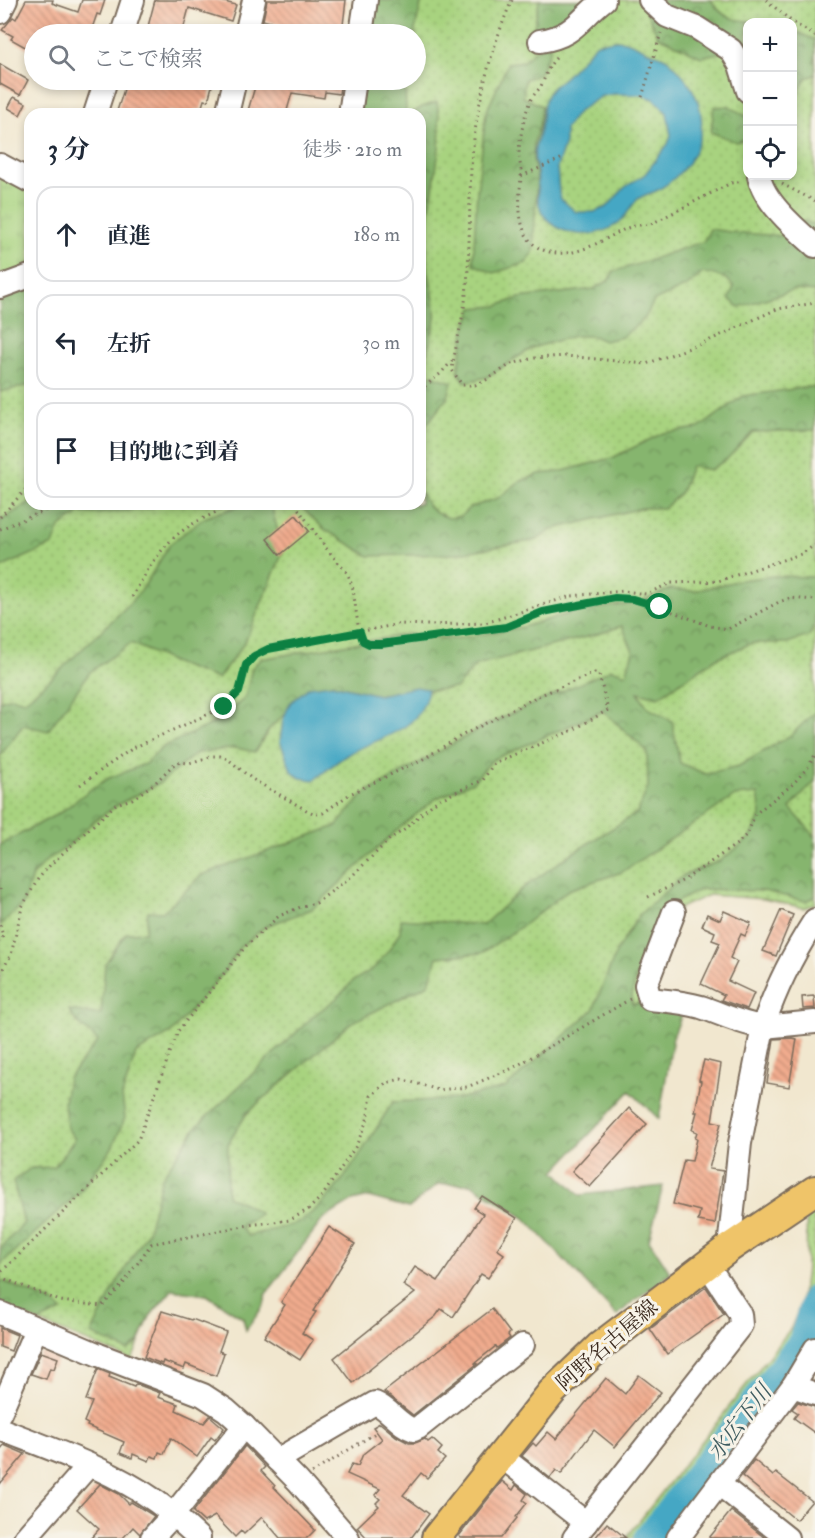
<!DOCTYPE html>
<html lang="ja">
<meta charset="utf-8">
<style>
body{margin:0;font-family:"IM FELL Double Pica","Noto Serif JP",serif;background:#f6f6f7;color:#1f2937}
.controls{position:absolute;right:18px;top:18px;display:grid;overflow:hidden;border-radius:12px;box-shadow:0 3px 9px #0003}
.controls button{width:54px;height:54px;display:grid;place-items:center;padding:0;border:0;border-bottom:2px solid #e0e1e3;background:#fff;color:#1f2937;font:30px sans-serif}
.stop{position:absolute;width:18px;height:18px;margin:-14px;border:4px solid #0b8043;border-radius:50%;background:#fff}
.stop.end{background:#0b8043;border-color:#fff;box-shadow:0 2px 6px #0008}
.list{margin:0;padding:0;list-style:none}
h2{display:flex;justify-content:space-between;align-items:center;height:78px;margin:0;padding:0 24px;font-size:26px}
h2 small{font-size:20px;font-weight:400;color:#747a83}
.list li{display:grid;grid-template-columns:39px 1fr auto;gap:18px;align-items:center;box-sizing:border-box;height:96px;margin:0 12px 12px;padding:0 12px;border:2px solid #e0e1e3;border-radius:18px}
.list b{display:block;font-size:22px;white-space:nowrap}
.list em{font-size:20px;font-style:normal;color:#747a83}
.icon{flex:none;width:33px;height:33px;fill:none;stroke:currentColor;stroke-width:2;stroke-linecap:round;stroke-linejoin:round}
.map{position:relative;flex:none;width:815px;height:1538px;overflow:hidden}
.search{position:absolute;background:#fff;box-shadow:0 3px 9px #0003;left:24px;top:24px;width:402px;height:66px;display:flex;align-items:center;gap:15px;box-sizing:border-box;padding:0 21px;border-radius:33px;color:#747a83;font-size:22px}
.panel{position:absolute;background:#fff;box-shadow:0 3px 9px #0003;left:24px;top:108px;width:402px;height:402px;border-radius:18px}
.map>svg:first-child{display:block}
</style>
<div class="map">
<svg width="815" height="1538" viewBox="0 0 815 1538">
<defs>
<pattern id="grass-dots" width="8" height="8" patternUnits="userSpaceOnUse" patternTransform="scale(1.5)"><rect width="8" height="8" fill="#a8d37f"/><path d="M2 2h.1M6 6h.1" fill="none" stroke="#92b56d" stroke-width="1.8" stroke-linecap="round"/></pattern>
<pattern id="forest-crowns" width="20" height="18" patternUnits="userSpaceOnUse" patternTransform="scale(1.5)"><rect width="20" height="18" fill="#86b56e"/><path d="M2 6a3 3 0 1 1 6 0M12 15a3 3 0 1 1 6 0" fill="none" stroke="#6f935a"/></pattern>
<pattern id="park-tufts" width="24" height="20" patternUnits="userSpaceOnUse" patternTransform="scale(1.5)"><rect width="24" height="20" fill="#a8d37f"/><path d="M3 7l-1-3M5 7V3M7 7l1-3M15 17l-1-3M17 17v-4M19 17l1-3" fill="none" stroke="#92b56d"/></pattern>
<pattern id="building-back-hatch" width="6" height="6" patternUnits="userSpaceOnUse" patternTransform="scale(1.5)"><rect width="6" height="6" fill="#f1ac8e"/><path d="M-1 5l2 2M0 0l6 6M5-1l2 2" fill="none" stroke="#c48c73"/></pattern>
</defs>
<rect width="100%" height="100%" fill="#f7f3e8"/>
<filter id="ink" filterUnits="userSpaceOnUse"><feTurbulence type="fractalNoise" baseFrequency=".0167" numOctaves="2"/><feDisplacementMap in="SourceGraphic" scale="12" xChannelSelector="R" yChannelSelector="G"/><feConvolveMatrix kernelMatrix="1 2 1 2 8 2 1 2 1" color-interpolation-filters="sRGB"/></filter>
<filter id="wash" filterUnits="userSpaceOnUse"><feTurbulence type="fractalNoise" baseFrequency=".008" numOctaves="4" result="noise"/><feDisplacementMap in="SourceGraphic" scale="24" xChannelSelector="R" yChannelSelector="G"/><feGaussianBlur stdDeviation="1.35" result="paint"/><feColorMatrix in="noise" values="0 0 0 0 0 0 0 0 0 0 0 0 0 0 0 0 0 1.4 0 .05"/><feComposite in="paint" operator="in"/></filter>
<g filter="url(#wash)">
<rect width="100%" height="100%" fill="#f1e7cf"/>
<!-- grass -->
<g fill="url(#grass-dots)" stroke="#727e4e" stroke-width="1.5" fill-rule="evenodd">
<path d="M374 0H815V904L804 908 763 899 709 895 680 908 641 998 624 1021 471 1184H438L409 1208 369 1197 352 1201 323 1219 266 1294 264 1305 246 1330 243 1318 207 1295 172 1290 150 1316 132 1360 0 1306V295L30 283V504H420V114H358L363 80H416V34H369ZM748 22H792V176H748Z"/>
<path d="M815 1204C815 1253 815 1303 793 1348L643 1538H626L791 1328C809 1289 807 1252 806 1210Z"/>
</g>
<!-- forest -->
<g fill="url(#forest-crowns)" stroke="#607046" stroke-width="1.5" fill-rule="evenodd">
<polygon points="374,0 422,0 414,34 369,34"/>
<path d="M539 0H578L576 11 553 36 543 37 534 31C534 20 538 11 539 0Z"/>
<path d="M643 0H711C725 23 740 20 764 22H748L747 49H735L701 57 658 36 645 9Z"/>
<polygon points="792,30 815,40 815,75 806,78 793,103"/>
<polygon points="543,46 551,48 539,75 525,79 523,97 542,106 539,127 534,142 533,159 537,179 533,253 526,263 494,273 473,264 477,192 486,113 508,63 524,61 534,51"/>
<polygon points="363,80 405,80 406,114 358,114"/>
<path d="M437 102C447 152 425 203 426 253 427 274 436 296 435 317 434 329 430 342 427 353L420 355V114H411L422 107Z"/>
<polygon points="729,106 745,116 747,115 747,138 736,142 711,132 714,107"/>
<path d="M804 221 815 225V292L794 290 739 307 729 299 734 287C726 275 716 275 703 273L687 286 654 301 645 318 622 337 604 341 593 336H574L532 348 487 377 465 382 458 371 466 327 473 308 497 306 519 298 594 289 608 281 614 271C645 264 673 250 703 242L710 229 737 233 785 236Z"/>
<polygon points="30,283 30,385 0,392 0,295"/>
<polygon points="431,375 452,382 448,397 424,428 422,450 420,452 420,378"/>
<polygon points="808,387 815,387 815,430 753,432 727,459 710,470 691,466 681,492 665,508 642,508 553,529 537,540 453,554 369,556 324,529 300,506 301,504 420,504 420,491 427,504 436,513 449,518 461,516 469,508 498,498 519,482 539,474 559,472 612,458 663,433 699,428 743,396"/>
<polygon points="30,502 30,504 155,504 152,508 96,514 80,513 60,527 53,545 0,568 0,521"/>
<polygon points="244,504 271,504 283,552 245,642 218,679 177,664 131,643 90,672 48,731 23,725 0,756 0,788 0,701 11,697 24,701 53,677 123,610 143,588 170,544 204,518"/>
<path d="M773 576 815 577V624L809 636 787 643H752L717 658 658 697 638 692 648 708 672 721 680 763 705 774 739 766 791 735 815 712V781L790 808 815 836V897L805 901 764 891 701 889 669 906 636 977 632 994V1004L643 1003 685 1007 673 1037 659 1119 630 1091 555 1171 580 1195 663 1186 649 1240 671 1274 631 1303 617 1316 525 1218 471 1184H438L409 1208 369 1197 352 1201 323 1219 266 1294 264 1305 246 1330 243 1318 207 1295 172 1290 150 1316 139 1342 128 1351 91 1334 115 1286 148 1231 162 1177 197 1126 317 1013 337 998 353 981 373 969 389 950 400 932 401 919 483 925 523 888 571 854 637 813 648 787 647 751 603 711 492 760 473 782 437 798 397 830 312 909 266 926 240 947 225 971 171 1033 136 1053 122 1096 125 1118 112 1148 80 1192 0 1265V1249L24 1223 13 1181 31 1168 54 1167 75 1139 67 1128 64 1103 68 1078 98 1041 74 1019 69 1010 101 1015 105 964 126 933 145 932 148 911 163 912 202 875 336 826 364 794 486 725 612 669 626 674 633 651 622 626 598 634 476 665 456 688 379 695 332 684 286 713 270 728 255 752 236 748 197 753 161 782 121 803 94 821 67 847 46 861 32 876 23 904 0 925V845L61 812 92 788 109 778 145 764 163 747 216 722 245 698 252 668 261 659 409 634 454 639 523 627 581 610 638 603 670 589 694 591 741 580ZM758 794 761 814 751 837 720 861 684 875 639 915 617 950 593 1010 505 1088 457 1099 393 1102C367 1141 341 1194 302 1220 290 1228 263 1231 248 1236L240 1227 260 1214 246 1204 227 1196 228 1144 247 1113 351 1023 429 984 437 957 482 953 528 922 568 890 622 872 735 796Z"/>
<polygon points="0,1280 54,1303 62,1311 39,1322 0,1305"/>
</g>
<!-- park -->
<polygon fill="url(#park-tufts)" stroke="#727e4e" stroke-width="1.5" points="0,169 30,184 30,270 0,281"/>
<!-- water -->
<g fill="#44a7c4" stroke="#406871" stroke-width="1.5" fill-rule="evenodd">
<path d="M616 40C628 40 636 45 646 50 653 53 660 55 667 59 674 64 680 72 686 79 705 106 708 134 688 163 681 173 669 184 658 190 651 194 643 194 637 200 630 207 626 218 617 224 596 239 564 238 546 218 532 202 541 184 536 166 531 151 538 141 541 126 543 115 542 106 547 95 551 86 563 80 569 73 579 63 587 53 597 43ZM615 94 641 95 654 99 667 113 671 136 668 144 645 174 624 188 607 207 594 212H576L561 199 559 193 557 167 565 143V129L578 112 586 106 602 96Z"/>
<path d="M332 684 379 695 416 687 428 689C421 731 385 735 352 752 338 760 327 770 314 780L300 778 291 770 280 741 283 720 290 703 309 687Z"/>
</g>
<g fill="none" stroke-linecap="round" stroke-linejoin="round">
<!-- river -->
<polyline stroke="#44a7c4" stroke-width="27" points="647,1538 802,1341 815,1298"/>
</g>
<g id="blocks">
<!-- building -->
<g fill="url(#building-back-hatch)">
<polygon points="26,0 53,0 52,3 78,12 82,0 105,0 100,15 97,14 90,34 78,30 76,34 34,34 34,52 11,39 13,36 2,30 13,17 16,19"/>
<polygon points="155,0 217,0 236,5 231,21 189,8 182,34 146,34"/>
<polygon points="267,0 346,0 343,25 335,24 334,34 312,34 263,20"/>
<polygon points="0,64 28,80 20,95 0,84"/>
<polygon points="127,80 196,80 196,81 212,86 208,101 204,100 201,110 196,109 194,114 181,114 169,111 168,114 116,114"/>
<polygon points="257,80 341,80 339,94 325,92 324,98 292,93 286,114 247,114"/>
<polygon points="14,97 26,103 20,115 8,108"/>
<polygon points="296,515 309,531 280,555 267,539"/>
<polygon points="781,910 793,915 776,956 763,951"/>
<polygon points="724,911 751,923 745,936 741,934 730,958 737,962 728,981 754,993 747,1009 721,1000 724,995 701,984 720,943 712,940 715,932 702,926 707,914 720,920"/>
<polygon points="814,996 815,1008 803,1009 802,997"/>
<polygon points="792,1038 797,1039 789,1087 767,1083 774,1039"/>
<polygon points="704,1060 721,1064 712,1121 721,1123 709,1169 723,1171 715,1224 698,1221 700,1211 673,1204 684,1160 692,1161 697,1139 695,1138 697,1132 692,1130 697,1112 695,1112 701,1081 699,1080"/>
<polygon points="629,1108 647,1124 590,1187 572,1171"/>
<polygon points="482,1196 517,1218 497,1249 504,1254 488,1278 481,1274 453,1317 441,1309 436,1316 353,1383 334,1358 415,1293 403,1285 415,1267 438,1281 483,1214 474,1208"/>
<polygon points="329,1227 355,1244 313,1311 316,1312 302,1333 313,1340 300,1360 264,1337 285,1305 281,1302"/>
<polygon points="706,1287 724,1314 667,1354 650,1329"/>
<polygon points="492,1309 510,1333 508,1335 510,1338 497,1348 496,1346 475,1363 477,1364 413,1415 384,1392"/>
<polygon points="162,1311 191,1320 192,1319 226,1332 219,1351 224,1353 216,1376 186,1364 184,1369 163,1361 162,1364 144,1357"/>
<polygon points="0,1328 17,1335 11,1351 0,1347"/>
<polygon points="41,1352 58,1358 54,1369 50,1368 46,1379 31,1374"/>
<polygon points="98,1369 110,1374 109,1377 134,1387 136,1384 160,1393 158,1397 178,1404 176,1410 204,1423 210,1416 224,1428 215,1440 211,1437 197,1457 171,1438 164,1454 159,1452 157,1458 151,1456 149,1461 133,1454 132,1458 120,1453 124,1442 87,1426 88,1424 84,1422 92,1402 86,1400"/>
<polygon points="639,1375 661,1392 615,1447 594,1430 561,1474 556,1470 550,1478 522,1456 533,1443 536,1446 548,1432 556,1439 606,1378 625,1394"/>
<polygon points="798,1402 815,1407 815,1433 794,1418 798,1413 792,1409"/>
<polygon points="380,1423 396,1436 409,1443 415,1443 425,1439 428,1442 432,1439 442,1448 438,1453 445,1459 427,1478 421,1473 403,1495 429,1514 411,1538 367,1538 357,1527 379,1506 376,1503 380,1499 375,1495 380,1489 347,1474 352,1464 358,1466 363,1454 382,1439 373,1427"/>
<polygon points="4,1445 25,1454 0,1484 0,1450"/>
<polygon points="245,1446 265,1467 261,1471 275,1486 274,1487 315,1530 307,1538 280,1538 262,1517 244,1534 241,1531 235,1537 215,1516 204,1522 193,1512"/>
<polygon points="754,1460 773,1476 776,1473 812,1501 796,1520 742,1476"/>
<polygon points="502,1481 513,1490 516,1485 527,1494 523,1500 527,1503 516,1517 517,1518 501,1538 461,1538 459,1536"/>
<polygon points="100,1484 119,1494 129,1504 131,1502 154,1516 140,1534 133,1527 123,1538 91,1538 99,1529 77,1509"/>
<polygon points="731,1511 765,1538 709,1538"/>
<polygon points="607,1523 626,1538 595,1538"/>
</g>
</g>
</g>
<g filter="url(#ink)">
<use href="#blocks" fill-opacity="0" stroke="#7b6c5c" stroke-width="1.5"/>
<g fill="none" stroke-linecap="round" stroke-linejoin="round">
<!-- minor casing -->
<g stroke="#7b6c5c" stroke-width="26">
<g id="minor">
<polyline points="650,0 667,16 697,28 731,50 740,65 748,91"/>
<polyline points="0,12 6,0"/>
<polyline points="122,34 133,0"/>
<polyline points="246,34 254,0"/>
<polyline points="361,34 366,0"/>
<path d="M540 41C575 36 579 19 604 0"/>
<polyline points="95,114 106,80"/>
<polyline points="227,114 235,80"/>
<polyline points="350,114 355,80"/>
<polyline points="0,165 30,181"/>
<path d="M759 176C763 201 796 229 815 246"/>
<polyline points="0,287 30,276"/>
<path d="M674 912 646 985 650 999C667 1001 684 1002 701 1007 722 1014 741 1024 763 1027 775 989 793 954 815 920"/>
<polyline points="729,1248 740,1143 763,1027 815,1022"/>
<polyline points="0,1313 99,1355 203,1395 226,1410 244,1426 298,1481 348,1538"/>
<polyline points="793,1386 815,1394"/>
<polyline points="0,1413 36,1329"/>
<path d="M0 1429C53 1450 110 1469 157 1502 172 1513 186 1526 199 1538"/>
<polyline points="502,1457 586,1523"/>
<path d="M277 1460 375 1403C390 1409 398 1425 414 1430L418 1428 523 1345"/>
<polyline points="719,1484 787,1538"/>
<polyline points="25,1538 89,1465"/>
<polyline points="152,1538 173,1515 244,1426"/>
<polyline points="574,1538 741,1325 740,1314 707,1264"/>
<polyline points="678,1538 793,1386 815,1349"/>
</g>
</g>
<!-- major casing -->
<g stroke="#7b6c5c" stroke-width="32">
<polyline id="major" points="436,1538 552,1392 599,1347 729,1248 815,1190"/>
</g>
<!-- path -->
<g stroke="#7b6c5c" stroke-width="3" stroke-dasharray="1.5 4.5" stroke-linecap="butt">
<path d="M512 0C489 53 475 111 471 169 469 207 470 246 467 284 465 313 456 341 452 370L462 385H475L488 379 511 364 534 358 566 356 646 364 708 341 777 309 815 303"/>
<polyline points="766,0 791,21 815,36"/>
<path d="M556 58C548 66 546 76 541 86 538 91 533 95 530 101 525 113 519 140 519 154 519 161 522 169 521 177 519 200 515 239 543 250 573 261 600 241 625 229 634 225 642 225 651 224L731 183 743 181"/>
<polyline points="642,97 661,33"/>
<polyline points="521,176 563,158"/>
<polyline points="782,184 815,201"/>
<polyline points="420,390 440,374 454,359"/>
<polyline points="295,504 326,548 348,574 353,589 359,632 363,641 369,644 506,627 543,612 615,598 633,599 660,607 710,626 728,629 779,602 790,598 815,600"/>
<polyline points="0,517 30,485"/>
<polyline points="0,529 61,504"/>
<path d="M132 597C147 571 162 543 188 527 201 518 218 513 230 504"/>
<polyline points="80,785 133,748 224,707 239,692 246,665 254,656 268,649 400,624 429,625 485,623 571,596 624,591 646,594 671,583 718,581 801,554 815,545"/>
<polyline points="0,889 0,890"/>
<polyline points="648,897 684,880 737,844 748,833 755,814 793,784 808,767 815,755"/>
<polyline points="0,925 3,936 0,942"/>
<polyline points="0,974 11,955 22,907 38,879 51,864 116,804 132,799 155,783 173,765 180,762 189,763 213,756 220,756 228,759 252,779 308,811 316,814 323,813 350,794 423,759 461,736 538,696 595,673 599,675 608,710 571,731 494,763 483,780 438,800 424,811 404,830 391,838 352,876 316,903 303,906 279,916 246,946 178,1031 138,1140 0,1273"/>
<polyline points="0,1277 60,1301 102,1306 123,1284 151,1244 249,1225 290,1220 309,1209 323,1195 356,1146 367,1120 371,1096 386,1083 401,1079 439,1090 467,1087 513,1068 632,998"/>
<polyline points="312,1473 377,1432"/>
</g>
<!-- minor -->
<use href="#minor" stroke="#fff" stroke-width="22"/>
<!-- major -->
<use href="#major" stroke="#efc469" stroke-width="28"/>
</g>
</g>
<g fill="none" stroke-linecap="round" stroke-linejoin="round" filter="url(#ink)">
<!-- route -->
<polyline stroke="#0b8043" stroke-width="8" points="224,707 239,692 246,665 254,656 268,649 360,632 363,641 369,644 381,644 506,627 543,612 615,598 633,599 660,607"/>
</g>
<g text-anchor="middle" stroke-width="6" stroke-linejoin="round" paint-order="stroke">
<!-- street labels -->
<g font-size="21" fill="#3b2a1e" stroke="#f7f3e8">
<text transform="translate(607 1345) rotate(-41)" y="7">阿野名古屋線</text>
</g>
<!-- water labels -->
<g font-size="22" font-style="italic" fill="#3f5c60" stroke="#f7f3e8">
<text transform="translate(739 1422) rotate(-52)" y="8">水広下川</text>
</g>
</g>
</svg>
<div class="controls">
<button>+</button>
<button>−</button>
<button><svg class="icon" aria-label="locate" viewBox="0 0 24 24"><circle cx="12" cy="12" r="6"/><path d="M12 2v4M12 18v4M2 12h4M18 12h4"/></svg></button>
</div>
<div class="stop" style="left:660px;top:607px"></div>
<div class="stop end" style="left:224px;top:707px"></div>
<div class="search"><svg class="icon" aria-label="search" viewBox="0 0 24 24"><circle cx="10" cy="10" r="6"/><path d="M15 15l6 6"/></svg>ここで検索</div>
<section class="panel">
<h2>3 分<small>徒歩 · 210 m</small></h2>
<ul class="list">
<li><svg class="icon" aria-label="ahead" viewBox="0 0 24 24"><path d="M12 20V5M6 11l6-6 6 6"/></svg><div><b>直進</b></div><em>180 m</em></li>
<li><svg class="icon" aria-label="left" viewBox="0 0 24 24"><path d="M17 20v-9H6M10 6l-5 5 5 5"/></svg><div><b>左折</b></div><em>30 m</em></li>
<li><svg class="icon" aria-label="arrive" viewBox="0 0 24 24"><path d="M6 21V4h12l-3 4 3 4H6"/></svg><div><b>目的地に到着</b></div></li>
</ul>
</section>
</div>
